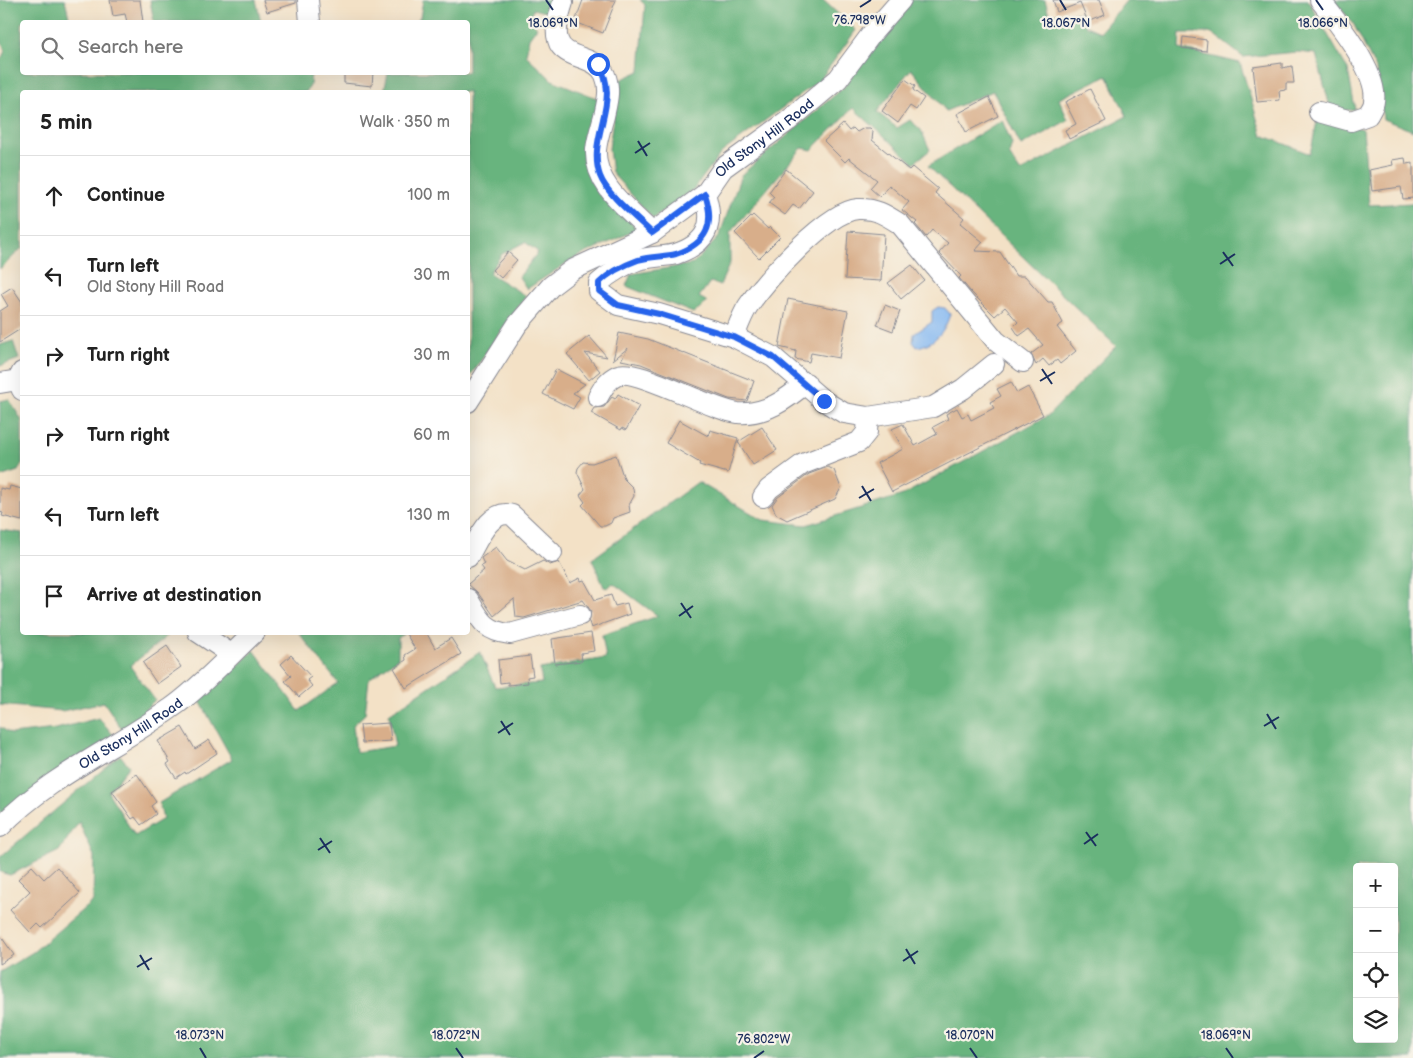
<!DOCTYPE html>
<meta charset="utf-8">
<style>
body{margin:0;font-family:"Balsamiq Sans",sans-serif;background:#f2f2f2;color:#222}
.controls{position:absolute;right:15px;bottom:15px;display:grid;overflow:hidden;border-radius:5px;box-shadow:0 5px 20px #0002}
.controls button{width:45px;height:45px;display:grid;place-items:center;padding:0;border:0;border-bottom:1px solid #e0e0e0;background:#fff;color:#222;font:25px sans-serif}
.stop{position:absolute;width:15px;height:15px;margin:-11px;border:4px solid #2563eb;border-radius:50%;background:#fff}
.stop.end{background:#2563eb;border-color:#fff;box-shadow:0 1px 5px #0008}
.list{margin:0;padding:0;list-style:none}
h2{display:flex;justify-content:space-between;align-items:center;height:65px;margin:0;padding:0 20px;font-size:21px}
h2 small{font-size:16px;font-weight:400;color:#767676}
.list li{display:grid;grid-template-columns:32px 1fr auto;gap:15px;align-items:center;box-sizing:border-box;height:80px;padding:0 20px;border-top:1px solid #e0e0e0}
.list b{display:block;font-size:19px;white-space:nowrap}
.list p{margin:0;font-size:16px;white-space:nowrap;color:#767676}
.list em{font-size:16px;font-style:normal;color:#767676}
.icon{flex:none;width:28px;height:28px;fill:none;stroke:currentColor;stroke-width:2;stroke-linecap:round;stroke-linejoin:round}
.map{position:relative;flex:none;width:1413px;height:1058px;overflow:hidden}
.search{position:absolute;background:#fff;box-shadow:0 5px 20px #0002;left:20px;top:20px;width:450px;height:55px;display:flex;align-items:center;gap:12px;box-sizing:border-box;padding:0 18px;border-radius:5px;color:#767676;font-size:19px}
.panel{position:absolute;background:#fff;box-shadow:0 5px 20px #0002;left:20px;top:90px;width:450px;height:545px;border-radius:5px}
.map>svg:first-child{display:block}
</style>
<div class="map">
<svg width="1413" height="1058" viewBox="0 0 1413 1058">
<rect width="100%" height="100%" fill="#f7f3e8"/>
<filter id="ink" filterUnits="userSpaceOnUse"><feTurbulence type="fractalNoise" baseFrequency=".02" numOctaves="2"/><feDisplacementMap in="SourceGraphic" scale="10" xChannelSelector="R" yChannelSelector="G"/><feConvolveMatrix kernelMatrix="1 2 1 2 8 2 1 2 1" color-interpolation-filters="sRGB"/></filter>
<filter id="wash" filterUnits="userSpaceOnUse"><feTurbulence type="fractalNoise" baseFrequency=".0096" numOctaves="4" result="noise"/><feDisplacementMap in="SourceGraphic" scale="20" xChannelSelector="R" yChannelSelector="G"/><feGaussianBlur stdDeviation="1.12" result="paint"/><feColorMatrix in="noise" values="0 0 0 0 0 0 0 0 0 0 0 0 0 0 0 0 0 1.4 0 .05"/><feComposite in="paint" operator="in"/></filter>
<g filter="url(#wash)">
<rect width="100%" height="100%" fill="#f3e1c6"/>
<!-- forest -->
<g fill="#67b47e" stroke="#41726e" fill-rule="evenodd">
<polygon points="0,0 65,0 70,22 22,22 22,72 311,73 310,86 306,92 22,92 22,248 0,269 0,61 5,51 0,37"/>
<polygon points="150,0 256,0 261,22 154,22"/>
<polygon points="423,0 554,0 545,12 533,9 529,19 537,27 529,38 526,55 552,80 599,99 583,158 598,190 638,229 573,259 527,289 519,277 538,252 525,242 502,254 489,273 526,296 468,379 468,92 384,92 388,73 468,72 468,22 415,22 420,18"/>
<polygon points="640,0 823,0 856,30 820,80 721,153 694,189 653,219 612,173 609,149 618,81 640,71 645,5"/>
<path d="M910 0H1045L1049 14 1080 13 1086 26 1100 32 1127 0H1308L1348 70 1355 109 1342 111 1330 107 1316 54 1297 52 1243 57 1212 33H1180L1179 49 1240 63 1262 135 1310 154 1318 117 1363 129 1369 205 1413 203V1058H0V972L33 952 93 901 94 856 79 822 59 851 10 875 0 872V857L120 755 129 766 108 792 135 836 163 819 159 803 232 759 200 701 254 650 299 711 338 683 299 633H405L398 638V658L369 679 365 714 353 725 356 752 395 746 389 714 480 652 495 687 542 683 540 669 606 658 602 635 658 616 613 583 608 588 604 587 592 559 698 482 763 520 806 525 903 495 1049 415 1116 346 928 166 1002 120 1012 144 1009 154 1020 172 1127 116 1107 75 1059 99 1068 120 1021 146 993 91 946 111 911 69 877 112 897 128 910 120 921 130 930 150 914 163 853 108 812 150 802 148 730 233V263L720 285 710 282 699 297 708 302 693 313 626 286 631 274 693 264 719 237 741 175 843 88ZM1357 867H1394V1039H1357Z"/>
<polygon points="1333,0 1413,0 1413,131 1383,119 1376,69 1353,23"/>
<polygon points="13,341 19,359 0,366 0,345"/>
<polygon points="9,399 22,421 22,464 18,471 0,477 0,401"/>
<polygon points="0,530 22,533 22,632 171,633 130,666 155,700 123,731 104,702 62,711 0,705"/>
<polygon points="99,718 115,737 0,814 0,727 11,734 56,729"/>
</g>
<!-- water -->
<path fill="#84b8f2" stroke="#5074a8" d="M938 307 945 308 950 314C945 331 935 344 917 347L913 342 914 334 932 322V311Z"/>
<g id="blocks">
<!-- building -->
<g fill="#d8ae8a">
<polygon points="110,0 140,0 143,22 127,22 125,14 113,16"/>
<polygon points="263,0 296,0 296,3 267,12"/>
<polygon points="583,0 616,0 603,33 575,22"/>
<polygon points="1053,0 1099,0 1105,15 1088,22 1080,3 1057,12"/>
<polygon points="1183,37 1207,40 1206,51 1182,48"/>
<polygon points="1282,63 1282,68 1292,66 1294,83 1286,83 1286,90 1279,91 1280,100 1257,102 1253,67"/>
<polygon points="344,72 373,72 372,86 344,83"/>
<polygon points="905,79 915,86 913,90 924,98 916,110 910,106 898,123 882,111"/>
<polygon points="1090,89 1106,121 1069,139 1065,130 1076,124 1065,102"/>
<polygon points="989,97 998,116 966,132 957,114"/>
<polygon points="843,124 849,131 853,128 857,132 864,128 870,128 873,131 872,140 909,170 912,167 938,189 935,193 964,218 960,223 983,242 975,251 1000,252 1016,276 1025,276 1048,302 1052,302 1063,323 1057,327 1076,351 1060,364 1057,360 1049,366 1043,359 1036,365 1031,354 1043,345 1029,329 1019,336 1013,327 1018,322 1005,307 995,316 970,291 959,278 961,276 939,253 948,243 932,230 926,237 915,224 917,222 902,210 909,202 889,185 880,197 870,188 877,180 849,158 845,162 824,141"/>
<polygon points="1405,158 1406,164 1413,163 1413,198 1403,199 1401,187 1372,191 1369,170 1393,165 1392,160"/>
<polygon points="786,169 813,191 799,209 793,205 785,215 769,203 774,197 769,192"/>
<polygon points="753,215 768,229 770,227 780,237 759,258 735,233"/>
<polygon points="848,231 884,234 881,281 845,279"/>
<polygon points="508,252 517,260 501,278 492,270"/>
<polygon points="912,265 924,280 901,299 888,283"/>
<polygon points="12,287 22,302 22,328 0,342 0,311 8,306 1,294"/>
<polygon points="788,299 848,311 839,358 811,353 809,362 795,359 796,351 779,347"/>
<polygon points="885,305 900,311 893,331 877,325"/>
<polygon points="619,333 648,339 754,381 747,401 729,399 641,364 621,360 628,348 613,360"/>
<polygon points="589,336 607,357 585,353 600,371 589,380 567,354"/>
<polygon points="556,369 585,384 573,393 580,397 573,409 543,394"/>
<polygon points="1011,382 1017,393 1028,387 1043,415 892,492 877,463 903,449 892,429 903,424 915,446 937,434 933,427 948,419 946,414 957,408 962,417 968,414 971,420 994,408 990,402 1001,396 997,389"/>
<polygon points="618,394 639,406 626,430 622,428 621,430 591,413 594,408 604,407 612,397 615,399"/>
<polygon points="679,420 708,436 710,430 738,438 728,473 699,465 700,463 666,443"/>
<polygon points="762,427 777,450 753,465 738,442"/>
<polygon points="616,455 624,479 633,488 634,496 629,505 630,512 613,518 611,523 605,526 600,526 582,505 585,502 580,495 585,489 577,472 578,468 583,462 592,463"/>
<polygon points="828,467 834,470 841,488 835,499 787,520 776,514 772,505 777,498 809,474"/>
<polygon points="10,486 22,489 22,521 2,516 3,513 0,512 0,488 9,490"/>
<polygon points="496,547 507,561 525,570 543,561 550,565 559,562 570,583 580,578 581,581 584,580 595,600 611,595 615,606 627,603 630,614 591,628 589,622 591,611 583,600 524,618 516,617 514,599 494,616 478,593 468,584 484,570 481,566 484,564 481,558"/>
<polygon points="405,632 426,632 435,648 451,638 461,654 406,688 394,668 406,660 405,655 415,649"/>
<polygon points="591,633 594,651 581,653 582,661 555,664 552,639"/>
<polygon points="167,646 181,667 157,684 143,663"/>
<polygon points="291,655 311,677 307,680 312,686 299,697 285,681 291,676 281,664"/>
<polygon points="530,656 533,676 527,677 528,683 508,685 508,682 500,683 498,660"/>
<polygon points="389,723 391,741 362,743 360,725"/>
<polygon points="182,727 195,749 209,740 217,753 186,774 185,772 176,778 167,764 170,762 158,741"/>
<polygon points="137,774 156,802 151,806 156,814 141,825 135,817 132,819 112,791"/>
<polygon points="32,866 44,879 57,867 80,893 42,928 38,924 30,932 10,910 30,891 18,879"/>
<polygon points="0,935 14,955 0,964"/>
</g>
</g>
</g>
<g filter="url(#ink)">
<use href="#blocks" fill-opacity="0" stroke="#878892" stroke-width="1"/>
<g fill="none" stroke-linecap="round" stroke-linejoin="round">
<!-- minor casing -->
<g stroke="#878892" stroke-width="22">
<g id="minor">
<polyline points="308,0 310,22"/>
<path d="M563 2C560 13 554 28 558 40 563 60 597 55 605 75 611 89 607 102 604 116 601 127 597 139 596 150 594 186 630 210 652 233"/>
<path d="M1319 112 1351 121 1368 115C1370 111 1374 106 1374 101 1379 74 1336 20 1320 0"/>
<path d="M705 194C715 224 708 243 676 254 664 257 651 256 638 260 624 265 610 273 599 283V291L618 305 659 314 734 337 773 357 824 401 844 413 868 417 933 407 963 389 994 364"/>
<path d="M734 337C738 327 742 315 748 306 766 280 827 211 858 209 876 208 886 215 900 224L996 341 1023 362"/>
<polyline points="22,372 18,380 22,390"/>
<polyline points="0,383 18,380"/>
<path d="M598 397C603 388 607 380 618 375 636 367 710 410 738 413 765 415 786 400 806 383"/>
<path id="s1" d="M468 402 517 325 551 286 572 270 652 233 705 194 723 168 788 121 838 79 873 32 901 0"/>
<polyline points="763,497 769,489 803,464 859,442 867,432 868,417"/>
<path d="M468 557C477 542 490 508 512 515L552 553"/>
<path d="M468 599C480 619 484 631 510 634L580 615"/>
<polyline points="198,632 231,654"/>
<path id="s2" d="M0 827C48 777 114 749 170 709 198 690 229 656 255 632"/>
</g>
</g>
<!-- minor -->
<use href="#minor" stroke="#fff" stroke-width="20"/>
</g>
</g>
<g fill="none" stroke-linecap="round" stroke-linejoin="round" filter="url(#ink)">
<!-- route -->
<path stroke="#2563eb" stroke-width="6" d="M598 64C623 99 586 138 600 176 607 195 638 219 652 233L705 194C715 224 708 243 676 254 664 257 651 256 638 260 624 265 609 273 599 283V291L618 305 659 314 734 337 773 357 824 401"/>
</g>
<!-- ticks -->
<path fill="none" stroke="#1b2f5e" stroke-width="2" d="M546 0 553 10M1060 0 1066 10M1316 0 1323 10M860 7 871 0M638 141 647 156M635 153 650 143M1223 252 1233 266M1220 264 1235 254M1042 369 1052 384M1040 381 1055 372M862 486 871 501M859 498 874 489M681 603 691 618M679 616 693 606M1267 714 1276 729M501 721 510 735M1264 726 1279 717M498 733 513 723M1086 832 1096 846M320 838 330 853M1084 844 1098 834M318 850 332 841M906 949 915 964M140 955 149 970M903 961 918 951M137 967 152 958M200 1048 206 1058M456 1048 463 1058M970 1048 977 1058M1226 1048 1233 1058M754 1058 764 1051"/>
<g text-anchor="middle" stroke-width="4.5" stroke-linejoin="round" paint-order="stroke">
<!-- street labels -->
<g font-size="14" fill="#1b2f5e" stroke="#f7f3e8">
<text dy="5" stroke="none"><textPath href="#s1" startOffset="406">Old Stony Hill Road</textPath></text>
<text dy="5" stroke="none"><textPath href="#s2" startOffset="161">Old Stony Hill Road</textPath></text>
</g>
</g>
<g font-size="12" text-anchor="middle" fill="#1b2f5e" stroke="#f7f3e8" stroke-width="4.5" stroke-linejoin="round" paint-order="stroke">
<text x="860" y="24">76.798°W</text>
<text x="553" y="27">18.069°N</text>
<text x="1066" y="27">18.067°N</text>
<text x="1323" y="27">18.066°N</text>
<text x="200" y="1039">18.073°N</text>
<text x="456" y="1039">18.072°N</text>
<text x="970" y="1039">18.070°N</text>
<text x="1226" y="1039">18.069°N</text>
<text x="764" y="1043">76.802°W</text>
</g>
</svg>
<div class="controls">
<button>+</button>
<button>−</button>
<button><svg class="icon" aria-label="locate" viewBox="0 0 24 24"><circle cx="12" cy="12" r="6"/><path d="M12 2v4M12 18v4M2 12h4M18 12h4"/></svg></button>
<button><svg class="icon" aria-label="layers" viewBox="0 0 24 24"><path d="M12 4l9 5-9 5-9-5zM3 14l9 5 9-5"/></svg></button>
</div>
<div class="stop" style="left:598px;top:64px"></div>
<div class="stop end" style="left:824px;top:401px"></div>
<div class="search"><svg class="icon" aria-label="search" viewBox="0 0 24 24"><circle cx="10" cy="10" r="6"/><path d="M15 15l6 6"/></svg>Search here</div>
<section class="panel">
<h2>5 min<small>Walk · 350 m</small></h2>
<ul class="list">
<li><svg class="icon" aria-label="ahead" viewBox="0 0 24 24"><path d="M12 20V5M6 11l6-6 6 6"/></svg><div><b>Continue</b></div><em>100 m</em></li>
<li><svg class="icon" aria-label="left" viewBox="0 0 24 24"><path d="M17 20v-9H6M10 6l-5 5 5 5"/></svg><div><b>Turn left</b><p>Old Stony Hill Road</p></div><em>30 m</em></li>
<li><svg class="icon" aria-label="right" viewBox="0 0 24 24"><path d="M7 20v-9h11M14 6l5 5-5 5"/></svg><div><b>Turn right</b></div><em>30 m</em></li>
<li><svg class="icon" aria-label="right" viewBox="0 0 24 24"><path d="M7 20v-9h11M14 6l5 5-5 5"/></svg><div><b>Turn right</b></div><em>60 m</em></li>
<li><svg class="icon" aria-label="left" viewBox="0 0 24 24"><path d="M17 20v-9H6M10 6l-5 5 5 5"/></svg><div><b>Turn left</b></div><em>130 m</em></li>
<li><svg class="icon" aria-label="arrive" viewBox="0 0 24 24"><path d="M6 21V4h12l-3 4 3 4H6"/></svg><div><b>Arrive at destination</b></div></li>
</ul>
</section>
</div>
